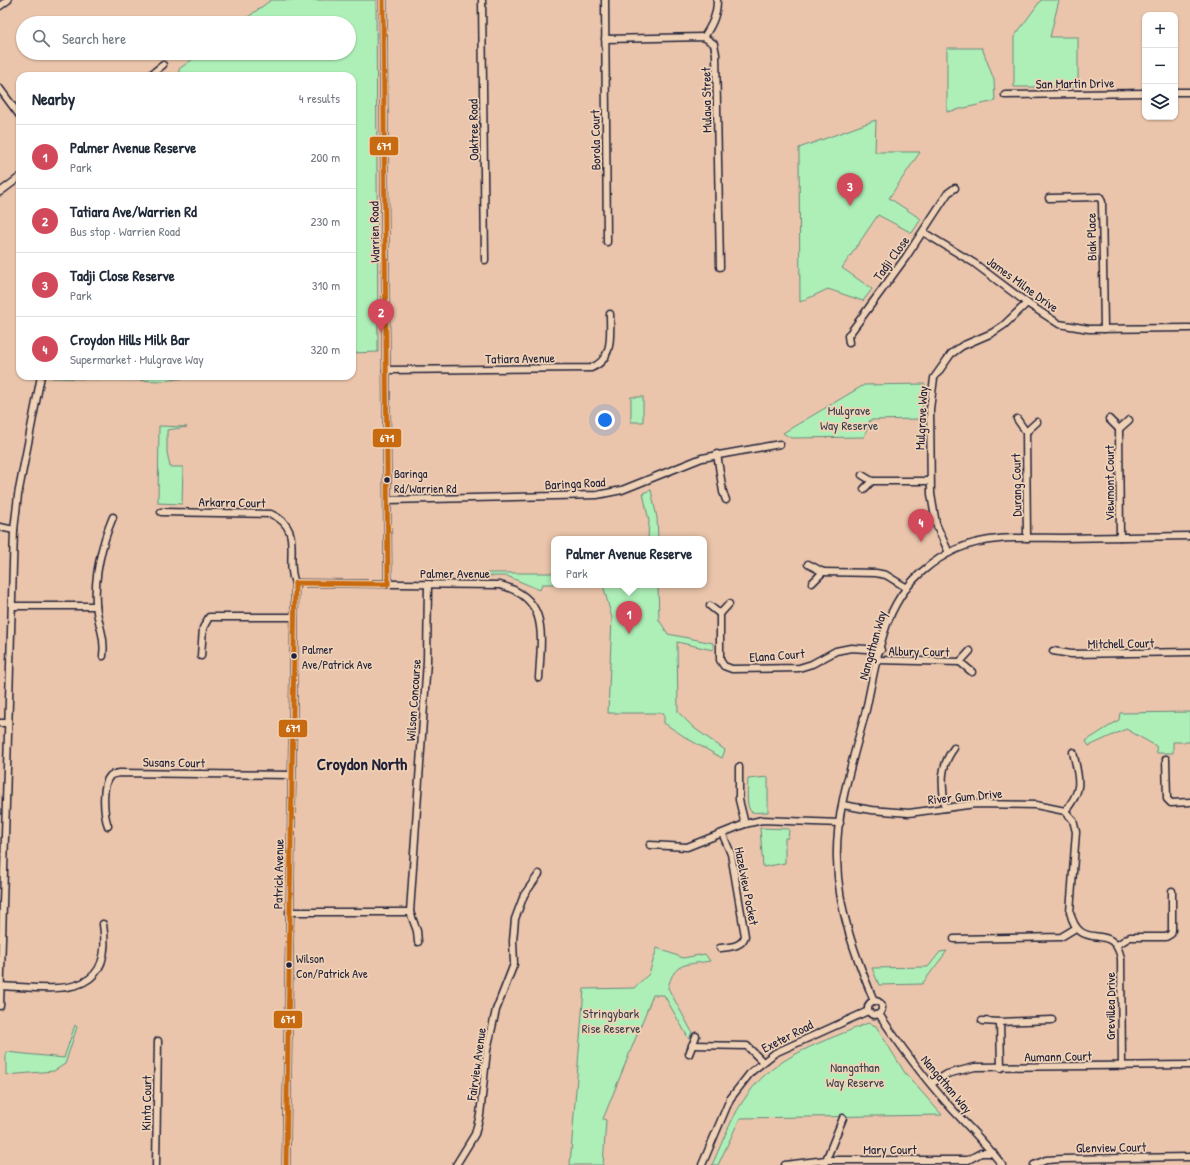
<!DOCTYPE html>
<meta charset="utf-8">
<style>
body{margin:0;font-family:"Patrick Hand",sans-serif;background:#f6f6f7;color:#1f2937}
.controls{position:absolute;right:12px;top:12px;display:grid;overflow:hidden;border-radius:8px;box-shadow:0 1px 3px #0004}
.controls button{width:36px;height:36px;display:grid;place-items:center;padding:0;border:0;border-bottom:1px solid #e0e1e3;background:#fff;color:#1f2937;font:20px sans-serif}
.you{position:absolute;left:605px;top:420px;width:14px;height:14px;margin:-10px;border:3px solid #fff;border-radius:50%;background:#1a73e8;box-shadow:0 0 0 6px #1a73e833}
.badge{display:grid;place-items:center;width:26px;height:26px;border-radius:50%;background:#d1495b;color:#fff;font-size:13px;font-weight:700}
.pin{position:absolute;translate:-50% -33px;filter:drop-shadow(0 1px 2px #0008)}
.pin::after{content:'';position:absolute;top:21px;width:14px;height:12px;background:inherit;clip-path:polygon(0 0,100% 0,50% 100%)}
.popup{position:absolute;left:551px;top:536px;width:156px;height:52px;box-sizing:border-box;display:grid;place-content:center;border-radius:8px;background:#fff;filter:drop-shadow(0 1px 3px #0005);font-size:13px;white-space:nowrap;color:#747a83}
.popup b{font-size:15px;color:#1f2937}
.popup::after{content:'';position:absolute;left:50%;top:100%;margin-left:-8px;border:8px solid transparent;border-top-color:#fff}
.list{margin:0;padding:0;list-style:none}
h2{display:flex;justify-content:space-between;align-items:center;height:52px;margin:0;padding:0 16px;font-size:17px}
h2 small{font-size:13px;font-weight:400;color:#747a83}
.list li{display:grid;grid-template-columns:26px 1fr auto;gap:12px;align-items:center;box-sizing:border-box;height:64px;padding:0 16px;border-top:1px solid #e0e1e3}
.list b{display:block;font-size:15px;white-space:nowrap}
.list p{margin:0;font-size:13px;white-space:nowrap;color:#747a83}
.list em{font-size:13px;font-style:normal;color:#747a83}
.icon{flex:none;width:22px;height:22px;fill:none;stroke:currentColor;stroke-width:2;stroke-linecap:round;stroke-linejoin:round}
.map{position:relative;flex:none;width:1190px;height:1165px;overflow:hidden}
.search{position:absolute;background:#fff;box-shadow:0 1px 3px #0004;left:16px;top:16px;width:340px;height:44px;display:flex;align-items:center;gap:10px;box-sizing:border-box;padding:0 14px;border-radius:22px;color:#747a83;font-size:15px}
.panel{position:absolute;background:#fff;box-shadow:0 1px 3px #0004;left:16px;top:72px;width:340px;height:308px;border-radius:12px}
.map>svg:first-child{display:block}
</style>
<div class="map">
<svg width="1190" height="1165" viewBox="0 0 1190 1165">
<rect width="100%" height="100%" fill="#eac5ab"/>
<filter id="ink" filterUnits="userSpaceOnUse"><feTurbulence type="fractalNoise" baseFrequency=".025" numOctaves="2"/><feDisplacementMap in="SourceGraphic" scale="8" xChannelSelector="R" yChannelSelector="G"/><feConvolveMatrix kernelMatrix="1 2 1 2 8 2 1 2 1" color-interpolation-filters="sRGB"/></filter>
<g filter="url(#ink)">
<!-- green -->
<g fill="#aeefb8" stroke="#68887a">
<polygon points="271,0 376,0 378,352 352,353 352,76 179,76 179,69 201,53 349,53 349,23 240,23"/>
<polygon points="1041,0 1059,0 1050,37 1078,37 1078,87 1014,87 1014,37"/>
<polygon points="947,48 982,48 994,80 995,101 947,112"/>
<polygon points="876,120 875,152 920,152 889,198 921,219 912,233 878,215 842,268 872,289 863,301 828,289 800,302 799,148"/>
<polygon points="53,376 201,376 162,381 52,378"/>
<polygon points="925,384 921,419 870,420 864,437 791,438 783,433 864,385"/>
<rect x="631" y="397" width="12" height="25"/>
<polygon points="159,426 187,427 167,430 167,452 170,467 183,467 182,504 158,503"/>
<polygon points="651,490 657,518 658,539 648,539 649,521 643,493"/>
<polygon points="487,573 554,573 554,584 542,584 540,590 507,576 487,576"/>
<polygon points="603,585 658,585 659,620 668,634 713,643 713,650 677,642 678,712 694,728 725,750 722,758 688,739 664,723 664,713 608,713 612,618"/>
<polygon points="1190,712 1190,742 1173,742 1173,753 1157,753 1156,746 1126,729 1089,746 1086,741 1119,720 1120,713"/>
<path d="M768 777V812C763 812 756 813 752 812 745 809 748 786 748 779Z"/>
<polygon points="760,828 789,829 788,838 785,838 785,863 763,867"/>
<path d="M657 948 683 958 705 954 710 961C687 965 674 961 668 988L692 1032 689 1039 664 995H653L603 1119 606 1120 603 1165H570L584 989 634 988 649 974Z"/>
<polygon points="947,951 922,984 879,985 872,968 928,967 940,952"/>
<path d="M868 1023 876 1026 905 1073 942 1115 740 1118 718 1165H712C723 1141 732 1115 748 1094 775 1055 826 1041 868 1023Z"/>
<polygon points="75,1025 77,1027 65,1064 54,1071 6,1075 6,1052 64,1058"/>
</g>
<g fill="none" stroke-linecap="round" stroke-linejoin="round">
<!-- street casing -->
<g stroke="#22223b" stroke-width="9">
<g id="street">
<polyline points="383,0 388,584"/>
<polyline points="482,0 485,260"/>
<polyline points="605,0 607,242"/>
<polyline points="0,6 8,0"/>
<path d="M704 37C712 25 717 15 717 0"/>
<polyline points="605,39 704,37 714,44 716,54 720,267"/>
<polyline points="149,76 163,65"/>
<polyline points="0,89 20,116"/>
<polyline points="1175,92 1190,92"/>
<polyline points="1005,95 1145,93"/>
<polyline points="0,192 20,177"/>
<polyline points="1049,198 1100,197 1102,202 1104,329"/>
<polyline points="923,232 974,263 1027,303 1059,324 1089,329 1190,328"/>
<polyline points="849,343 848,336 906,257 948,193 955,188"/>
<path d="M386 370 591 368C614 359 610 335 610 314"/>
<polyline points="1017,419 1026,432 1037,422"/>
<polyline points="1109,419 1119,429 1129,420"/>
<polyline points="1119,429 1120,537"/>
<polyline points="1026,432 1027,538"/>
<polyline points="717,454 723,492 726,500"/>
<polyline points="862,475 872,481 864,489"/>
<polyline points="872,481 930,481"/>
<polyline points="388,500 597,495 622,490 702,458 780,444"/>
<path d="M161 512 271 514C305 529 284 558 295 583"/>
<polyline points="0,527 14,530"/>
<polyline points="949,553 936,524 931,494 930,409 934,378 951,354 962,346 992,333 1004,325 1027,303"/>
<polyline points="808,564 823,572 812,583"/>
<polyline points="823,572 876,573 886,575 907,588"/>
<path d="M295 583 500 585C550 598 541 636 539 678"/>
<polyline points="12,606 96,606"/>
<polyline points="710,606 720,614 729,604"/>
<polyline points="720,614 720,660 724,666 732,669 799,668 812,664 836,651 851,648 881,650"/>
<polyline points="970,651 960,662 972,672"/>
<polyline points="1053,651 1071,654 1190,652"/>
<path d="M103 656C106 637 97 622 96 604 94 576 102 543 113 517"/>
<polyline points="201,656 203,628 209,617 293,617"/>
<polyline points="878,660 960,662"/>
<polyline points="0,723 8,723"/>
<polyline points="1166,759 1167,799 1171,803 1190,802"/>
<polyline points="739,767 739,800 745,824"/>
<path d="M843 805 871 810 909 813 975 804 1036 805 1065 811 1073 820 1076 832 1070 912C1080 955 1112 919 1121 958L1122 1066"/>
<path d="M945 808C942 784 939 768 954 748"/>
<path d="M1065 811C1084 789 1079 779 1073 752"/>
<path d="M108 826C104 816 101 785 110 776 112 774 116 774 119 773L291 775"/>
<polyline points="650,845 687,847 745,824 762,820 840,823"/>
<polyline points="289,912 410,912"/>
<polyline points="954,939 1061,937 1076,928"/>
<polyline points="418,942 417,931 410,912 427,661 428,584"/>
<polyline points="1117,945 1130,937 1166,937 1171,934 1172,930 1172,891"/>
<path d="M720 948C730 947 742 947 745 936L731 854 723 835"/>
<path d="M0 986C54 988 115 1002 103 924"/>
<circle cx="875" cy="1008" r="7"/>
<path d="M874 1001C855 955 838 910 837 860 835 812 854 757 866 710 873 678 880 632 896 604 909 580 932 560 957 549 989 535 1028 538 1062 538 1105 537 1147 537 1190 536"/>
<polyline points="0,1006 14,530 18,495 41,376"/>
<path d="M879 1014C899 1044 921 1074 945 1101 964 1123 985 1142 1002 1165"/>
<polyline points="982,1021 1000,1022 1052,1020"/>
<polyline points="1000,1022 1001,1068"/>
<polyline points="692,1045 747,1046 762,1061"/>
<polyline points="689,1054 696,1036"/>
<polyline points="931,1084 947,1074 975,1067 1190,1065"/>
<polyline points="156,1165 158,1041"/>
<polyline points="286,1165 295,583"/>
<polyline points="456,1165 475,1134 480,1115 487,1050 496,1010 514,964 513,941 515,919 524,895 539,874"/>
<polyline points="702,1165 730,1099 751,1072 775,1053 868,1011"/>
<polyline points="785,1165 826,1160 968,1160 981,1153 993,1153"/>
<polyline points="824,1165 843,1118"/>
<polyline points="1034,1165 1046,1160 1063,1159 1190,1157"/>
</g>
</g>
<!-- street -->
<use href="#street" stroke="#f0d2b6" stroke-width="6"/>
<!-- bus-1 casing -->
<g stroke="#f0d2b6" stroke-width="8">
<g id="bus-1">
<polyline points="383,0 388,584"/>
<polyline points="295,583 388,584"/>
<polyline points="286,1165 295,583"/>
</g>
</g>
<!-- bus-1 -->
<use href="#bus-1" stroke="#c86a0f" stroke-width="5"/>
</g>
</g>
<!-- markers -->
<g fill="#22223b" stroke="#f0d2b6" stroke-width="1.5">
<circle cx="387" cy="480" r="3.5"/>
<circle cx="294" cy="656" r="3.5"/>
<circle cx="289" cy="965" r="3.5"/>
</g>
<g text-anchor="middle" stroke-width="3.5" stroke-linejoin="round" paint-order="stroke">
<!-- bus labels -->
<g font-size="12" fill="#22223b" stroke="#f0d2b6" text-anchor="start">
<text x="394" y="478">Baringa<tspan x="394" dy="15">Rd/Warrien Rd</tspan></text>
<text x="302" y="654">Palmer<tspan x="302" dy="15">Ave/Patrick Ave</tspan></text>
<text x="296" y="963">Wilson<tspan x="296" dy="15">Con/Patrick Ave</tspan></text>
</g>
<!-- street labels -->
<g font-size="13" fill="#22223b" stroke="#f0d2b6">
<text transform="translate(1075 83) rotate(-1)" y="5">San Martin Drive</text>
<text transform="translate(706 100) rotate(-91)" y="5">Mulawa Street</text>
<text transform="translate(473 130) rotate(-91)" y="5">Oaktree Road</text>
<text transform="translate(595 140) rotate(-91)" y="5">Borola Court</text>
<text transform="translate(374 232) rotate(-91)" y="5">Warrien Road</text>
<text transform="translate(1091 237) rotate(-91)" y="5">Biak Place</text>
<text transform="translate(891 258) rotate(-54)" y="5">Tadji Close</text>
<text transform="translate(1023 284) rotate(36)" y="5">James Milne Drive</text>
<text transform="translate(520 358) rotate(-1)" y="5">Tatiara Avenue</text>
<text transform="translate(921 418) rotate(-87)" y="5">Mulgrave Way</text>
<text transform="translate(575 483) rotate(-3)" y="5">Baringa Road</text>
<text transform="translate(1109 483) rotate(-90)" y="5">Viewmont Court</text>
<text transform="translate(1016 485) rotate(-91)" y="5">Durang Court</text>
<text transform="translate(232 502) rotate(1)" y="5">Arkarra Court</text>
<text x="455" y="578">Palmer Avenue</text>
<text transform="translate(1121 643) rotate(-1)" y="5">Mitchell Court</text>
<text transform="translate(872 645) rotate(-74)" y="5">Nangathan Way</text>
<text transform="translate(919 651) rotate(1)" y="5">Albury Court</text>
<text transform="translate(777 655) rotate(-4)" y="5">Elana Court</text>
<text transform="translate(413 700) rotate(-86)" y="5">Wilson Concourse</text>
<text transform="translate(174 762) rotate(1)" y="5">Susans Court</text>
<text transform="translate(965 796) rotate(-5)" y="5">River Gum Drive</text>
<text transform="translate(278 874) rotate(-89)" y="5">Patrick Avenue</text>
<text transform="translate(747 886) rotate(79)" y="5">Hazelview Pocket</text>
<text transform="translate(1110 1006) rotate(-90)" y="5">Grevillea Drive</text>
<text transform="translate(787 1036) rotate(-27)" y="5">Exeter Road</text>
<text transform="translate(1058 1056) rotate(-1)" y="5">Aumann Court</text>
<text transform="translate(476 1064) rotate(-82)" y="5">Fairview Avenue</text>
<text transform="translate(947 1084) rotate(50)" y="5">Nangathan Way</text>
<text transform="translate(146 1103) rotate(-89)" y="5">Kinta Court</text>
<text transform="translate(1111 1147) rotate(-1)" y="5">Glenview Court</text>
<text x="890" y="1154">Mary Court</text>
</g>
<!-- park labels -->
<g font-size="13" fill="#37414e" stroke="#f0d2b6">
<text x="849" y="415">Mulgrave<tspan x="849" dy="15">Way Reserve</tspan></text>
<text x="611" y="1018">Stringybark<tspan x="611" dy="15">Rise Reserve</tspan></text>
<text x="855" y="1072">Nangathan<tspan x="855" dy="15">Way Reserve</tspan></text>
</g>
<!-- district labels -->
<g font-size="17" font-weight="bold" fill="#22223b" stroke="#f0d2b6">
<text x="362" y="770">Croydon North</text>
</g>
</g>
<g stroke="#f0d2b6" stroke-width="1.5">
<rect x="369" y="136" width="30" height="20" rx="4" fill="#c86a0f"/>
<rect x="372" y="428" width="30" height="20" rx="4" fill="#c86a0f"/>
<rect x="278" y="719" width="30" height="19" rx="4" fill="#c86a0f"/>
<rect x="273" y="1010" width="30" height="19" rx="4" fill="#c86a0f"/>
</g>
<g font-size="11" text-anchor="middle" font-weight="bold" fill="#fff">
<text x="384" y="150">671</text>
<text x="387" y="442">671</text>
<text x="293" y="732">671</text>
<text x="288" y="1023">671</text>
</g>
</svg>
<div class="controls">
<button>+</button>
<button>−</button>
<button><svg class="icon" aria-label="layers" viewBox="0 0 24 24"><path d="M12 4l9 5-9 5-9-5zM3 14l9 5 9-5"/></svg></button>
</div>
<div class="you"></div>
<div class="pin badge" style="left:629px;top:634px">1</div>
<div class="popup"><b>Palmer Avenue Reserve</b>Park</div>
<div class="pin badge" style="left:381px;top:332px">2</div>
<div class="pin badge" style="left:850px;top:206px">3</div>
<div class="pin badge" style="left:921px;top:542px">4</div>
<div class="search"><svg class="icon" aria-label="search" viewBox="0 0 24 24"><circle cx="10" cy="10" r="6"/><path d="M15 15l6 6"/></svg>Search here</div>
<section class="panel">
<h2>Nearby<small>4 results</small></h2>
<ul class="list">
<li><span class="badge">1</span><div><b>Palmer Avenue Reserve</b><p>Park</p></div><em>200 m</em></li>
<li><span class="badge">2</span><div><b>Tatiara Ave/Warrien Rd</b><p>Bus stop · Warrien Road</p></div><em>230 m</em></li>
<li><span class="badge">3</span><div><b>Tadji Close Reserve</b><p>Park</p></div><em>310 m</em></li>
<li><span class="badge">4</span><div><b>Croydon Hills Milk Bar</b><p>Supermarket · Mulgrave Way</p></div><em>320 m</em></li>
</ul>
</section>
</div>
